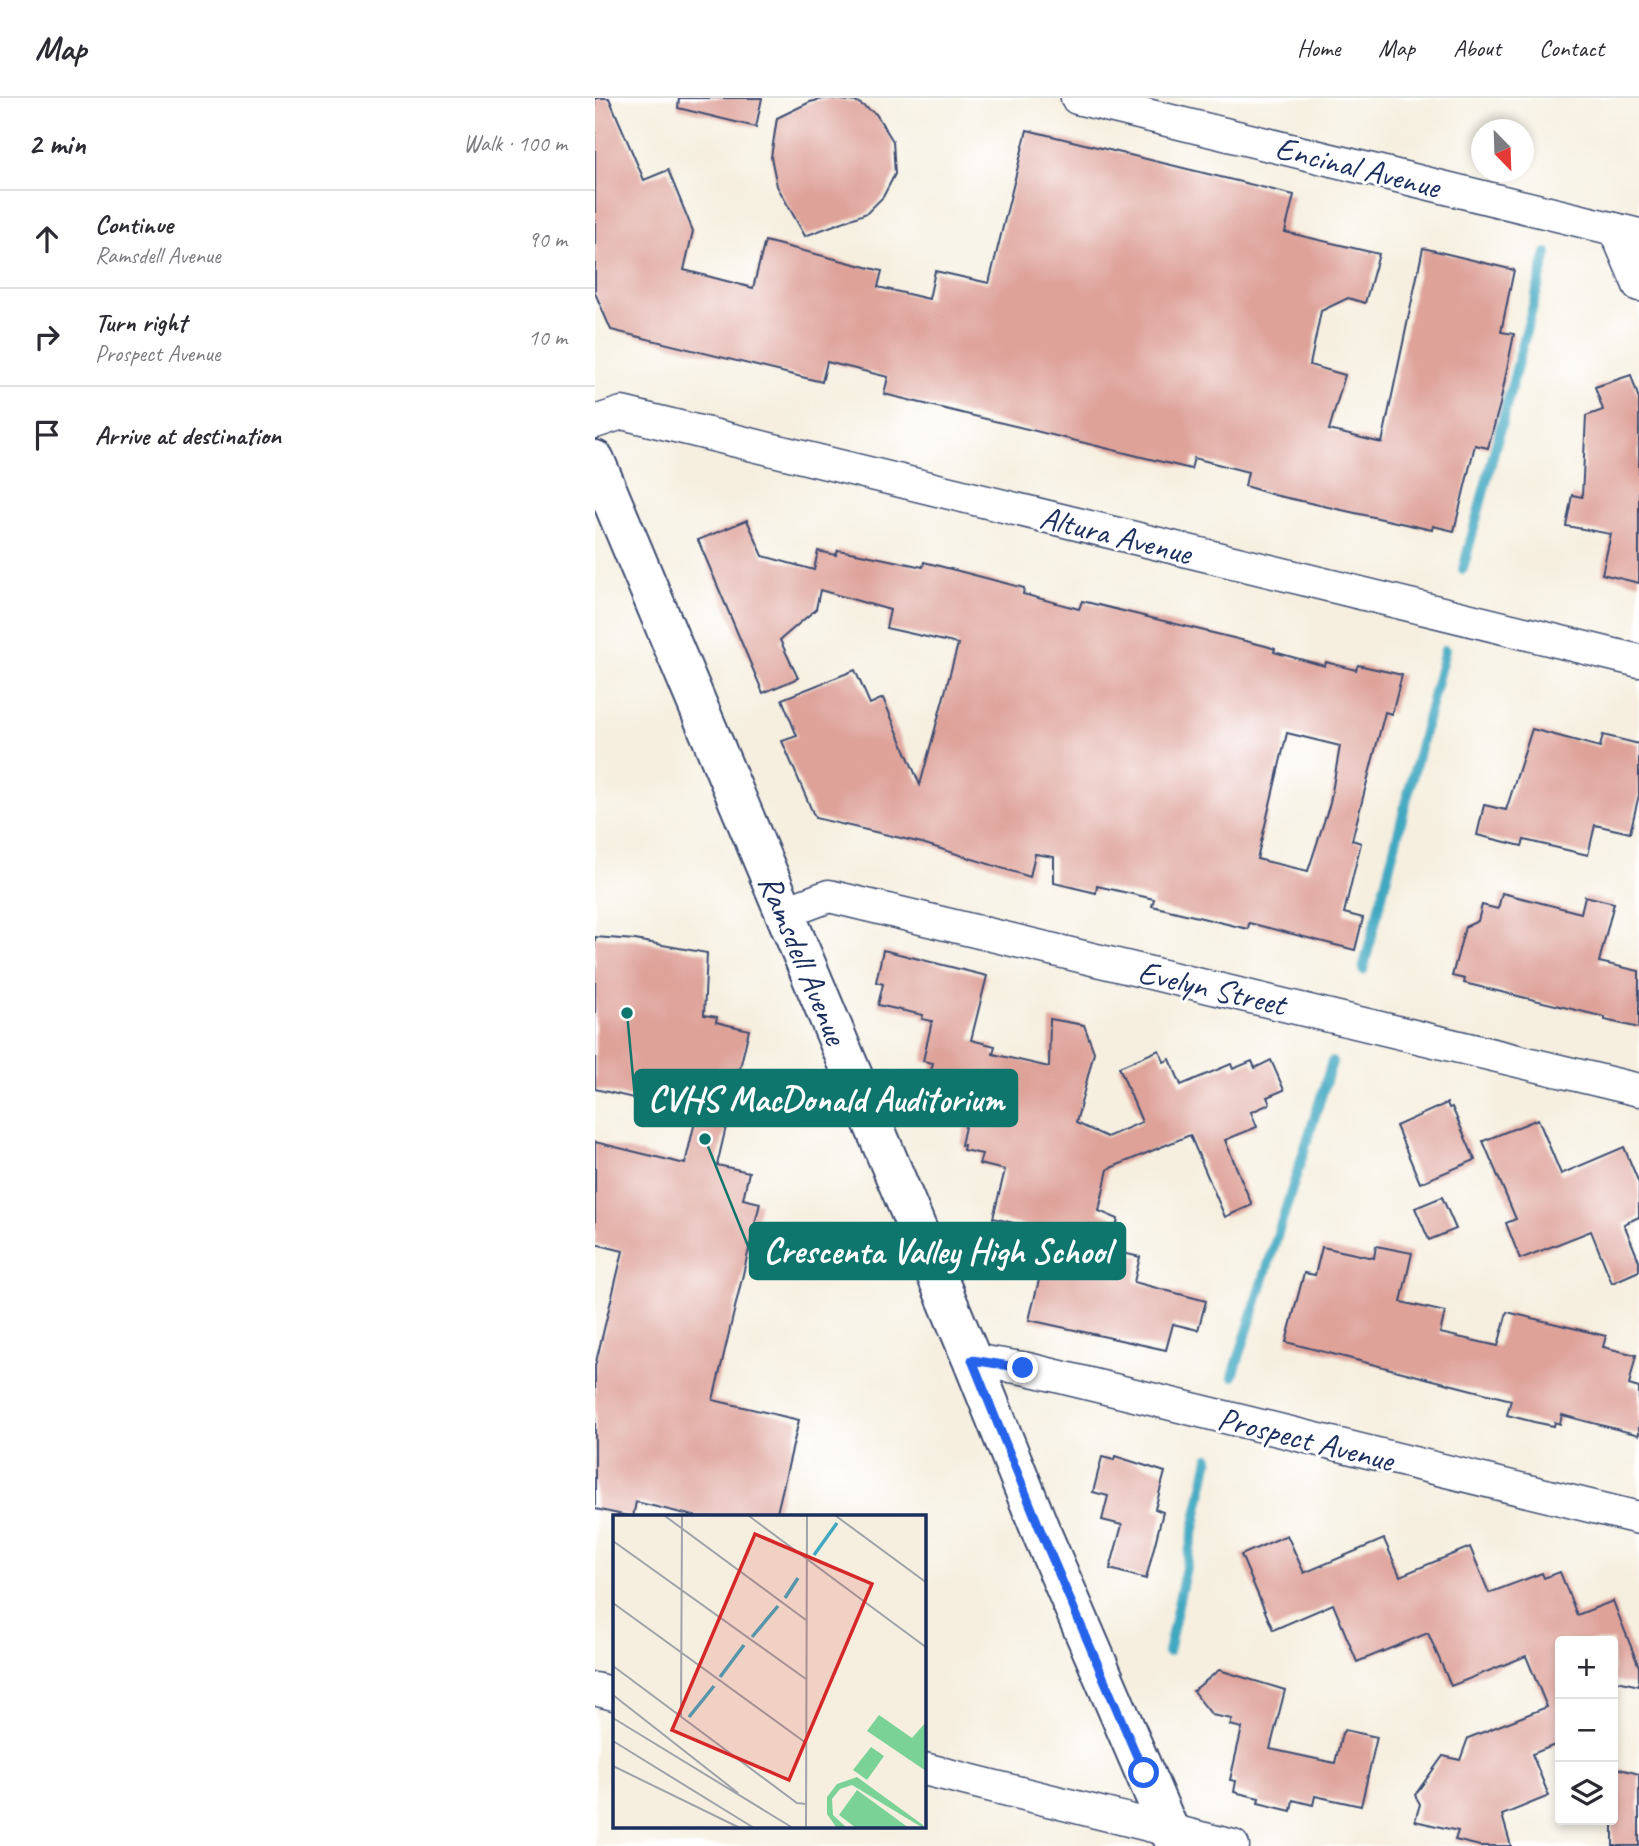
<!DOCTYPE html>
<meta charset="utf-8">
<style>
body{margin:0;font-family:Caveat,sans-serif;background:#f2f2f3;color:#2b2b33}
.controls{position:absolute;right:21px;bottom:21px;display:grid;overflow:hidden;border-radius:7px;box-shadow:0 4px 10px #0003}
.controls button{width:63px;height:63px;display:grid;place-items:center;padding:0;border:0;border-bottom:2px solid #e1e1e2;background:#fff;color:#2b2b33;font:35px sans-serif}
.compass{position:absolute;left:876px;top:21px;width:63px;height:63px;border-radius:50%;background:#fff;box-shadow:0 4px 10px #0003;rotate:157deg}
.stop{position:absolute;width:21px;height:21px;margin:-16px;border:5px solid #2563eb;border-radius:50%;background:#fff}
.stop.end{background:#2563eb;border-color:#fff;box-shadow:0 2px 7px #0008}
.list{margin:0;padding:0;list-style:none}
h2{display:flex;justify-content:space-between;align-items:center;height:91px;margin:0;padding:0 28px;font-size:30px}
h2 small{font-size:23px;font-weight:400;color:#7c7c81}
.list li{display:grid;grid-template-columns:46px 1fr auto;gap:21px;align-items:center;box-sizing:border-box;height:98px;padding:0 28px;border-top:2px solid #e1e1e2}
.list b{display:block;font-size:26px;white-space:nowrap}
.list p{margin:0;font-size:23px;white-space:nowrap;color:#7c7c81}
.list em{font-size:23px;font-style:normal;color:#7c7c81}
.icon{flex:none;width:38px;height:38px;fill:none;stroke:currentColor;stroke-width:2;stroke-linecap:round;stroke-linejoin:round}
.map{position:relative;flex:none;width:1044px;height:1748px;overflow:hidden}
header{display:flex;align-items:center;gap:42px;box-sizing:border-box;height:98px;padding:0 35px;background:#fff;border-bottom:2px solid #e1e1e2}
header strong{font-size:33px}
nav{display:flex;gap:38px;margin-inline-start:auto;font-size:24px}
main{display:flex}
aside{flex:1;background:#fff}
.map>svg:first-child{display:block}
</style>
<header>
<strong>Map</strong>
<nav><a>Home</a><a>Map</a><a>About</a><a>Contact</a></nav>
</header>
<main>
<aside>
<h2>2 min<small>Walk · 100 m</small></h2>
<ul class="list">
<li><svg class="icon" aria-label="ahead" viewBox="0 0 24 24"><path d="M12 20V5M6 11l6-6 6 6"/></svg><div><b>Continue</b><p>Ramsdell Avenue</p></div><em>90 m</em></li>
<li><svg class="icon" aria-label="right" viewBox="0 0 24 24"><path d="M7 20v-9h11M14 6l5 5-5 5"/></svg><div><b>Turn right</b><p>Prospect Avenue</p></div><em>10 m</em></li>
<li><svg class="icon" aria-label="arrive" viewBox="0 0 24 24"><path d="M6 21V4h12l-3 4 3 4H6"/></svg><div><b>Arrive at destination</b></div></li>
</ul>
</aside>
<div class="map">
<svg width="1044" height="1748" viewBox="0 0 1044 1748">
<rect width="100%" height="100%" fill="#fff"/>
<filter id="ink" filterUnits="userSpaceOnUse"><feTurbulence type="fractalNoise" baseFrequency=".0143" numOctaves="2"/><feDisplacementMap in="SourceGraphic" scale="14" xChannelSelector="R" yChannelSelector="G"/><feConvolveMatrix kernelMatrix="1 2 1 2 8 2 1 2 1" color-interpolation-filters="sRGB"/></filter>
<filter id="wash" filterUnits="userSpaceOnUse"><feTurbulence type="fractalNoise" baseFrequency=".00686" numOctaves="4" result="noise"/><feDisplacementMap in="SourceGraphic" scale="28" xChannelSelector="R" yChannelSelector="G"/><feGaussianBlur stdDeviation="1.57" result="paint"/><feColorMatrix in="noise" values="0 0 0 0 0 0 0 0 0 0 0 0 0 0 0 0 0 1.4 0 .05"/><feComposite in="paint" operator="in"/></filter>
<g filter="url(#wash)">
<rect width="100%" height="100%" fill="#f6efdf"/>
<g fill="none" stroke-linecap="round" stroke-linejoin="round">
<!-- stream -->
<g stroke="#41a8c1" stroke-width="10">
<polyline points="868,471 952,155"/>
<polyline points="768,872 850,552"/>
<polyline points="638,1278 737,964"/>
<polyline points="573,1554 614,1360"/>
</g>
</g>
<g id="blocks">
<!-- building -->
<g fill="#dea299" fill-rule="evenodd">
<polygon points="0,0 14,0 49,82 73,72 98,133 89,172 158,190 170,143 287,173 283,189 334,201 340,173 394,185 432,32 699,97 690,134 784,156 770,205 753,200 726,213 715,267 750,277 734,332 787,345 828,150 919,172 906,234 919,236 905,306 893,350 880,347 859,433 838,428 837,432 679,397 650,388 653,374 599,360 596,371 289,296 293,279 232,264 227,284 16,232 0,195"/>
<polygon points="84,0 167,0 161,29 83,10"/>
<polygon points="232,0 262,4 281,16 298,43 300,76 288,99 272,115 210,138 182,88 176,59 182,20 215,4"/>
<polygon points="1036,277 1044,301 1044,485 1007,476 1016,436 971,428 977,397 987,399 991,318 1008,312 1000,289"/>
<path d="M152 422 168 458 219 472 223 453 241 457 243 452 261 455 328 469 329 464 429 490 428 496 484 511 487 503 671 548 680 551 679 554 730 568 731 564 761 572 763 567 807 577 797 616 790 614 757 742 766 745 749 815 768 820 760 852 654 825 653 831 557 808 559 801 502 788 501 795 459 785V759L440 756 435 779 327 745 220 720 187 643 202 638 187 601 260 572 275 606 288 600 325 687 363 546 291 530 295 512 225 492 221 511 185 542 203 580 168 595 103 442ZM692 635 745 648 735 705 713 773 662 761Z"/>
<polygon points="937,631 1005,649 1008,637 1044,646 1044,697 1035,735 1000,727 993,757 929,742 927,748 882,737 889,707 911,712"/>
<polygon points="907,795 986,815 990,798 1019,805 1004,864 1044,873 1044,930 1010,922 1010,919 869,885 870,881 857,878 870,829 883,823 887,807 903,811"/>
<polygon points="0,839 40,842 112,855 109,917 122,919 121,924 154,932 122,1067 154,1074 148,1101 165,1105 118,1302 204,1322 181,1419 103,1419 41,1404 38,1419 0,1411 0,1268 28,1153 0,1146 0,1044 90,1066 102,1015 0,991"/>
<polygon points="288,852 392,878 376,942 400,948 398,956 454,969 455,921 489,927 499,954 481,1025 512,1039 547,1024 524,969 564,952 569,964 575,961 586,987 636,966 638,971 657,963 660,970 676,962 689,992 672,999 675,1006 656,1014 662,1029 630,1042 657,1107 630,1119 595,1037 513,1071 504,1113 523,1121 515,1152 545,1159 539,1184 611,1203 603,1232 578,1226 571,1252 434,1222 450,1158 433,1153 439,1130 398,1120 410,1072 384,1066 387,1056 368,1052 369,1047 366,1047 378,992 334,982 338,965 328,963 337,923 327,921 328,917 283,907 288,886 281,884"/>
<polygon points="852,1005 854,1010 857,1009 880,1062 825,1085 801,1028"/>
<polygon points="943,1021 966,1076 1029,1049 1044,1085 1044,1119 1029,1126 1044,1163 1044,1173 1017,1185 996,1133 925,1161 911,1125 921,1121 888,1043"/>
<polygon points="847,1099 861,1131 834,1142 820,1110"/>
<polygon points="781,1148 817,1155 806,1204 850,1214 845,1235 903,1248 912,1214 1011,1238 1008,1249 1041,1257 1034,1287 1044,1290 1044,1337 967,1317 965,1326 960,1324 959,1328 939,1324 912,1317 916,1302 691,1244 709,1175 720,1177 727,1149 779,1160"/>
<polygon points="520,1358 570,1374 560,1411 568,1414 551,1481 515,1471 527,1427 507,1422 513,1398 498,1394 507,1359 519,1362"/>
<polygon points="692,1437 709,1475 789,1441 805,1478 875,1449 894,1495 947,1475 949,1480 965,1474 982,1517 1018,1503 1044,1569 1044,1588 1018,1582 1018,1543 965,1543 965,1645 937,1656 954,1698 907,1717 916,1748 885,1748 860,1742 863,1733 820,1723 825,1706 820,1697 848,1658 865,1662 873,1640 952,1609 931,1558 856,1588 833,1535 762,1564 738,1506 678,1532 646,1457"/>
<polygon points="624,1572 690,1592 675,1651 740,1665 747,1635 750,1632 782,1639 766,1708 720,1698 718,1707 698,1702 696,1713 663,1705 664,1700 639,1694 641,1683 635,1682 647,1630 635,1627 637,1621 617,1617 598,1593"/>
<polygon points="1018,1669 1044,1676 1044,1748 1018,1748"/>
</g>
</g>
</g>
<g filter="url(#ink)">
<use href="#blocks" fill-opacity="0" stroke="#3c4c71" stroke-width="2"/>
<g fill="none" stroke-linecap="round" stroke-linejoin="round">
<!-- minor casing -->
<g stroke="#3c4c71" stroke-width="35">
<g id="minor">
<polyline points="482,0 1044,137"/>
<polyline points="1020,131 1044,187"/>
<polyline points="0,324 27,315 1044,563"/>
<polyline points="191,814 234,798 1044,992"/>
<polyline points="377,1262 433,1271 1044,1420"/>
<polyline points="0,1591 19,1596"/>
<polyline points="329,1671 638,1748"/>
</g>
</g>
<!-- tertiary casing -->
<g stroke="#3c4c71" stroke-width="42">
<g id="tertiary">
<path id="s1" d="M0 362 377 1262 447 1436 581 1748"/>
</g>
</g>
<!-- minor -->
<use href="#minor" stroke="#fff" stroke-width="32"/>
<!-- tertiary -->
<use href="#tertiary" stroke="#fff" stroke-width="38"/>
</g>
</g>
<g fill="none" stroke-linecap="round" stroke-linejoin="round" filter="url(#ink)">
<!-- route -->
<polyline stroke="#2563eb" stroke-width="9" points="428,1270 377,1262 447,1436 549,1675"/>
</g>
<g text-anchor="middle" stroke-width="6" stroke-linejoin="round" paint-order="stroke">
<!-- street labels -->
<g font-size="33" fill="#1b2f5e" stroke="#fff">
<text transform="translate(763 68) rotate(14)" y="12">Encinal Avenue</text>
<text transform="translate(521 436) rotate(14)" y="12">Altura Avenue</text>
<text dy="12" stroke="none"><textPath href="#s1" startOffset="541">Ramsdell Avenue</textPath></text>
<text transform="translate(617 889) rotate(13)" y="12">Evelyn Street</text>
<text transform="translate(711 1340) rotate(14)" y="12">Prospect Avenue</text>
</g>
</g>
<!-- overview -->
<g transform="translate(18 1417)">
<rect width="313" height="313" fill="#f6efdf"/>
<path d="M266 200 299 223 313 207V256L254 216ZM258 232 271 241 254 265 240 255ZM244 262 310 310V313L239 270 227 274 219 284 220 300 234 313 223 312 214 299V282L224 269ZM244 275 296 313H243L226 300Z" fill="#7ad297"/>
<path fill="none" stroke="#41a8c1" stroke-width="3.5" d="M201 40 224 8M172 83 185 63M139 122 165 91M107 162 131 130M76 202 101 171"/>
<path fill="none" stroke="#9ea2ab" stroke-width="2" d="M52 1 193 105M136 1 314 133M223 1 314 68M0 26 193 164M0 88 193 228M0 151 184 288 193 289M0 180 125 278M68 201 69 1M0 203 180 313M0 226 141 313M0 251 127 313M193 313 194 1"/>
<path fill="#d62828" fill-opacity="0.15" stroke="#d62828" stroke-width="3.5" d="M142 19 259 69 176 265 59 215Z"/>
<rect width="313" height="313" fill="none" stroke="#1b2f5e" stroke-width="3.5"/>
</g>
<!-- callouts -->
<path fill="none" stroke="#0f766e" stroke-width="2.5" d="M32 915L40 1000M110 1041L155 1153"/>
<g fill="#0f766e" stroke="#fff" stroke-width="2.5">
<circle cx="32" cy="915" r="7"/>
<circle cx="110" cy="1041" r="7"/>
</g>
<g fill="#0f766e" stroke="#0f766e" stroke-width="2.5">
<rect x="40" y="972" width="382" height="56" rx="7"/>
<rect x="155" y="1125" width="375" height="56" rx="7"/>
</g>
<g font-size="35" text-anchor="middle" font-weight="bold" fill="#fff">
<text x="231" y="1013">CVHS MacDonald Auditorium</text>
<text x="342" y="1165">Crescenta Valley High School</text>
</g>
</svg>
<div class="controls">
<button>+</button>
<button>−</button>
<button><svg class="icon" aria-label="layers" viewBox="0 0 24 24"><path d="M12 4l9 5-9 5-9-5zM3 14l9 5 9-5"/></svg></button>
</div>
<svg class="compass" viewBox="-18 -18 36 36"><path d="M0-13l5 13h-10z" fill="#e53935"/><path d="M0 13l5-13h-10z" fill="#7c7c81"/></svg>
<div class="stop" style="left:549px;top:1675px"></div>
<div class="stop end" style="left:428px;top:1270px"></div>
</div>
</main>
